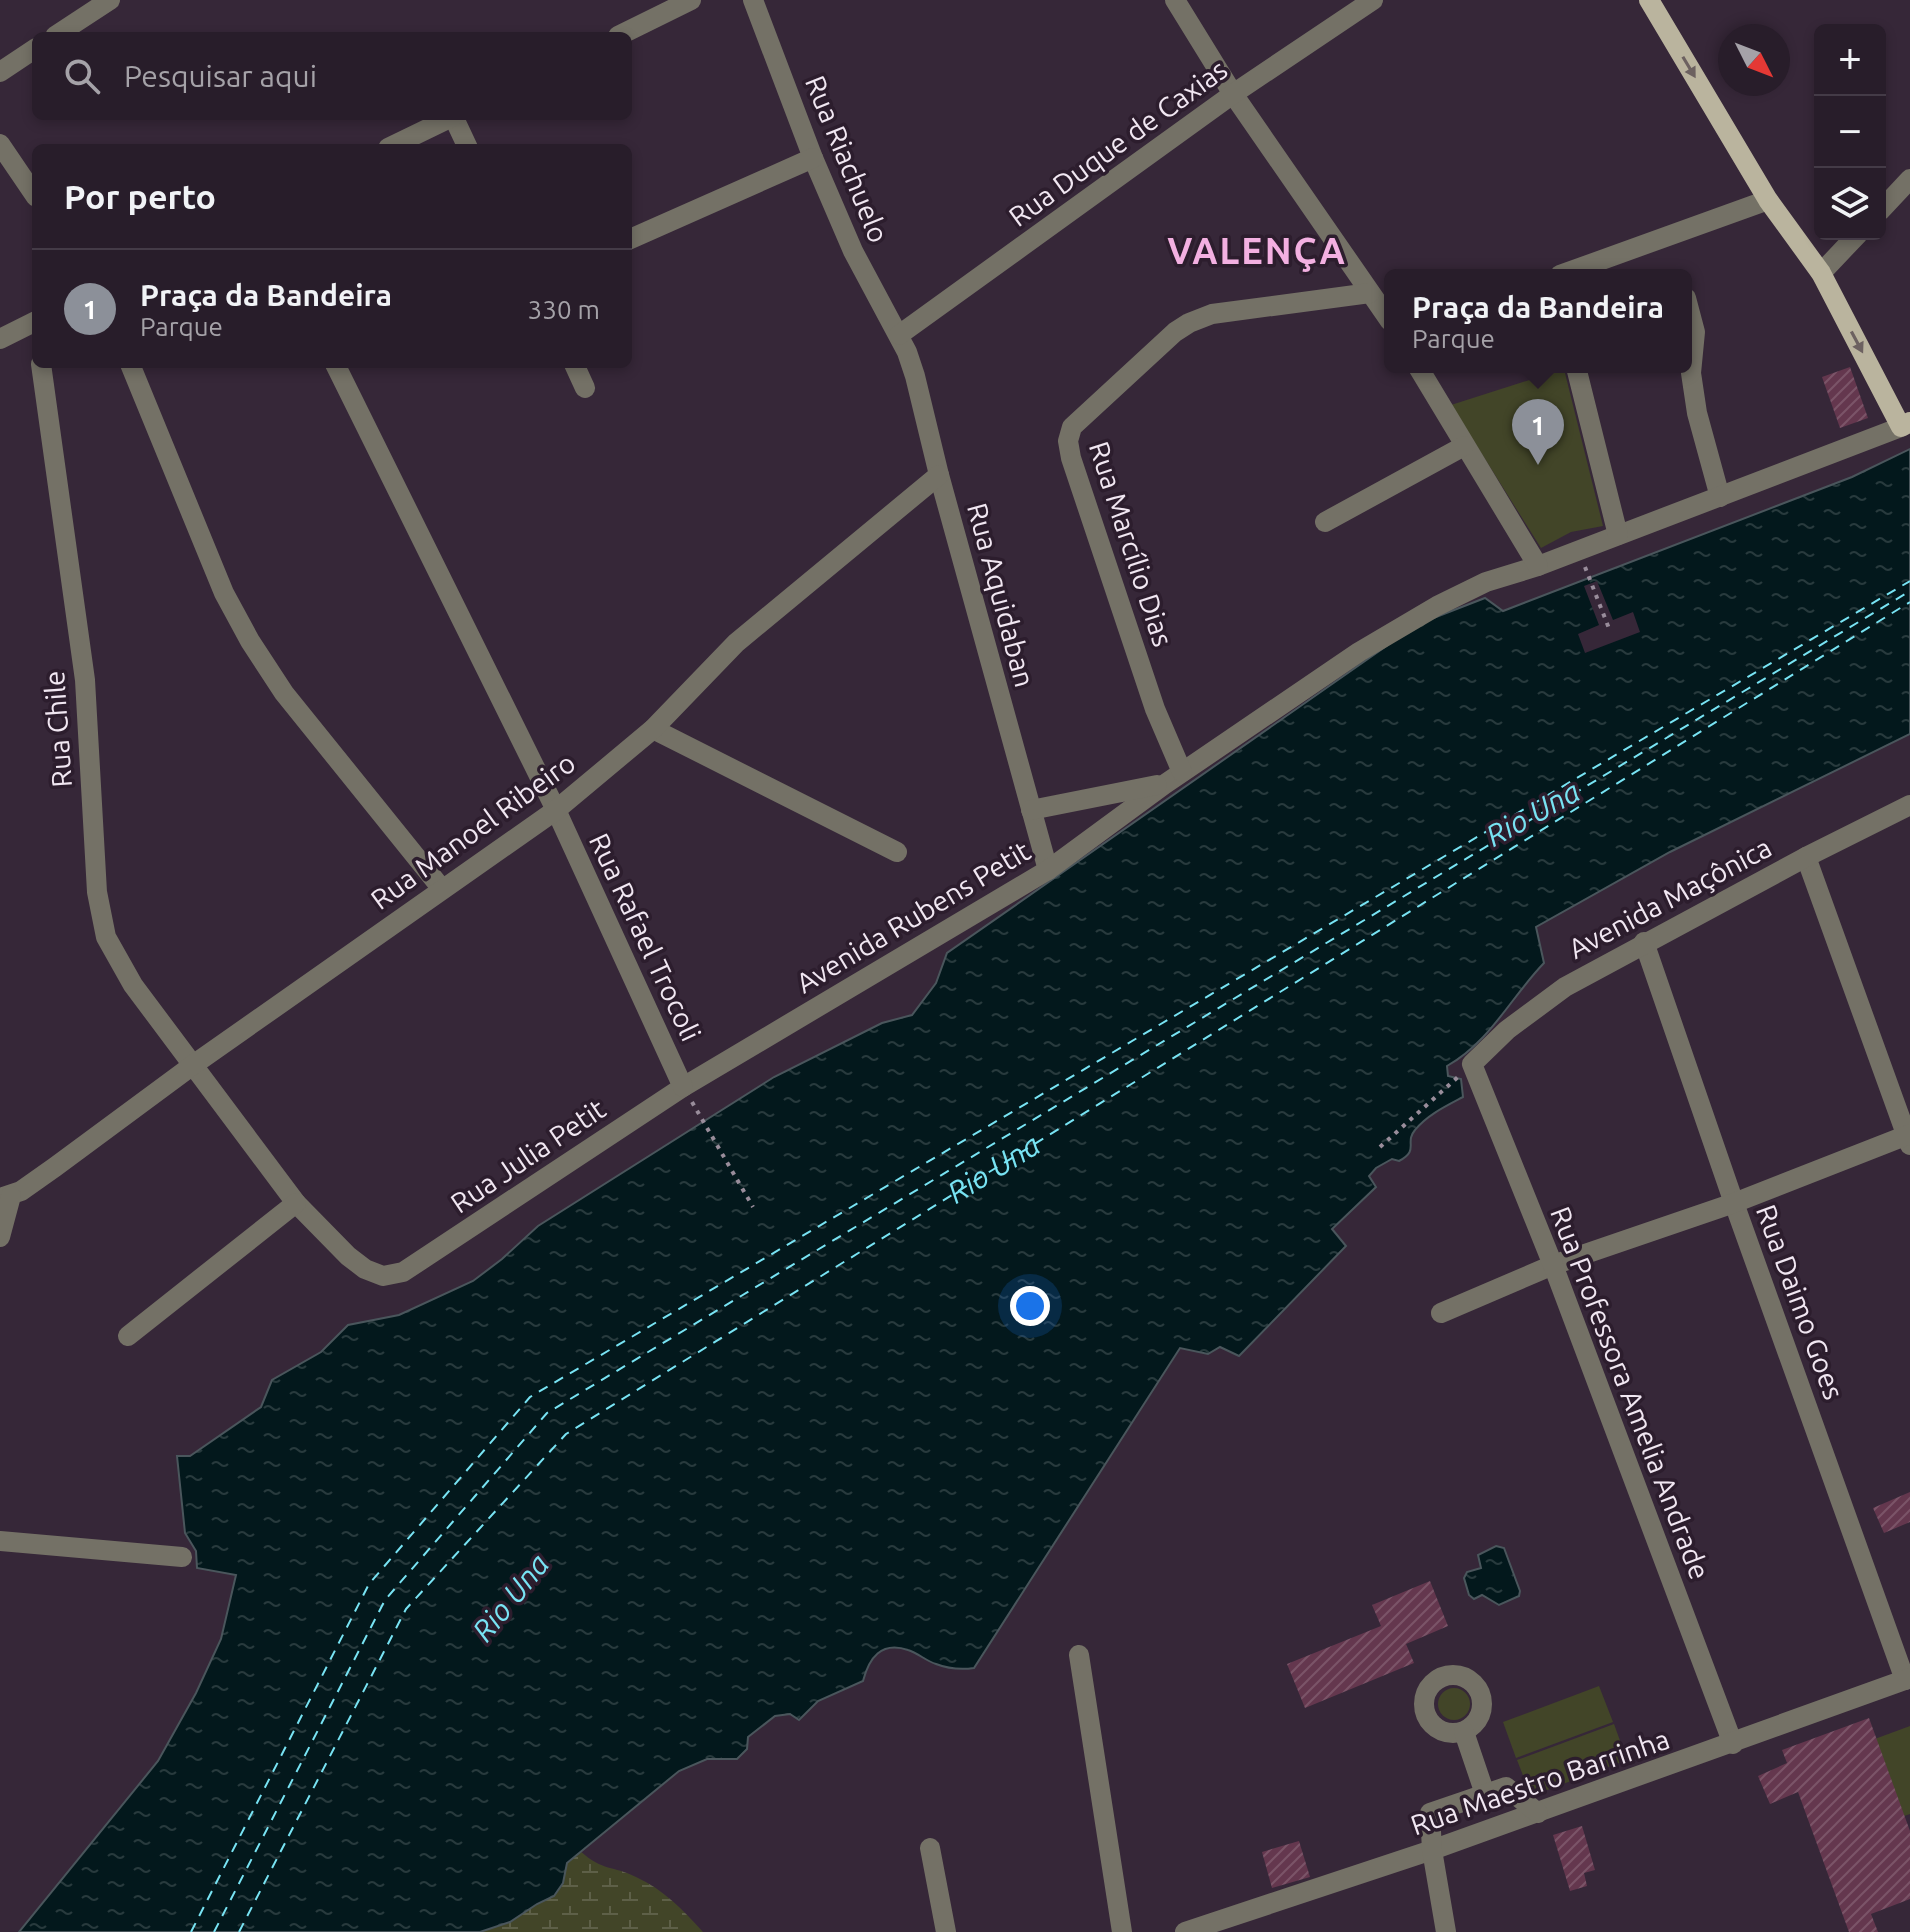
<!DOCTYPE html>
<html lang="pt">
<meta charset="utf-8">
<style>
body{margin:0;font-family:Ubuntu,sans-serif;background:#302632;color:#f1f3f6}
.controls{position:absolute;right:24px;top:24px;display:grid;overflow:hidden;border-radius:12px;box-shadow:0 4px 12px #0003}
.controls button{width:72px;height:72px;display:grid;place-items:center;padding:0;border:0;border-bottom:2px solid #443b47;background:#281d2a;color:#f1f3f6;font:40px sans-serif}
.compass{position:absolute;left:1718px;top:24px;width:72px;height:72px;border-radius:50%;background:#281d2a;box-shadow:0 4px 12px #0003;rotate:132deg}
.you{position:absolute;left:1030px;top:1306px;width:28px;height:28px;margin:-20px;border:6px solid #fff;border-radius:50%;background:#1a73e8;box-shadow:0 0 0 12px #1a73e833}
.badge{display:grid;place-items:center;width:52px;height:52px;border-radius:50%;background:#8c9099;color:#fff;font-size:26px;font-weight:700}
.pin{position:absolute;translate:-50% -66px;filter:drop-shadow(0 2px 4px #0008)}
.pin::after{content:'';position:absolute;top:42px;width:28px;height:24px;background:inherit;clip-path:polygon(0 0,100% 0,50% 100%)}
.popup{position:absolute;left:1384px;top:269px;width:308px;height:104px;box-sizing:border-box;display:grid;place-content:center;border-radius:12px;background:#281d2a;filter:drop-shadow(0 2px 6px #0005);font-size:26px;white-space:nowrap;color:#a5a2a8}
.popup b{font-size:30px;color:#f1f3f6}
.popup::after{content:'';position:absolute;left:50%;top:100%;margin-left:-16px;border:16px solid transparent;border-top-color:#281d2a}
.list{margin:0;padding:0;list-style:none}
h2{display:flex;justify-content:space-between;align-items:center;height:104px;margin:0;padding:0 32px;font-size:34px}
h2 small{font-size:26px;font-weight:400;color:#a5a2a8}
.list li{display:grid;grid-template-columns:52px 1fr auto;gap:24px;align-items:center;box-sizing:border-box;height:120px;padding:0 32px;border-top:2px solid #443b47}
.list b{display:block;font-size:30px;white-space:nowrap}
.list p{margin:0;font-size:26px;white-space:nowrap;color:#a5a2a8}
.list em{font-size:26px;font-style:normal;color:#a5a2a8}
.icon{flex:none;width:44px;height:44px;fill:none;stroke:currentColor;stroke-width:2;stroke-linecap:round;stroke-linejoin:round}
.map{position:relative;flex:none;width:1910px;height:1932px;overflow:hidden}
.search{position:absolute;background:#281d2a;box-shadow:0 4px 12px #0003;left:32px;top:32px;width:600px;height:88px;display:flex;align-items:center;gap:20px;box-sizing:border-box;padding:0 28px;border-radius:12px;color:#a5a2a8;font-size:30px}
.panel{position:absolute;background:#281d2a;box-shadow:0 4px 12px #0003;left:32px;top:144px;width:600px;height:224px;border-radius:12px}
.map>svg:first-child{display:block}
</style>
<div class="map">
<svg width="1910" height="1932" viewBox="0 0 1910 1932">
<defs>
<pattern id="wetland-marsh" width="20" height="14" patternUnits="userSpaceOnUse" patternTransform="scale(2)"><rect width="20" height="14" fill="#424528"/><path d="M1 5h8M5 5V1M11 12h8M15 12V8" fill="none" stroke="#5e6048"/></pattern>
<pattern id="water-ripples" width="26" height="14" patternUnits="userSpaceOnUse" patternTransform="scale(2)"><rect width="26" height="14" fill="#03181c"/><path d="M2 4q2-2 4 0t4 0M15 11q2-2 4 0t4 0" fill="none" stroke="#283a3d"/></pattern>
<pattern id="building-hatch" width="6" height="6" patternUnits="userSpaceOnUse" patternTransform="scale(2)"><rect width="6" height="6" fill="#64374e"/><path d="M-1 1l2-2M0 6l6-6M5 7l2-2" fill="none" stroke="#7b5468"/></pattern>
</defs>
<rect width="100%" height="100%" fill="#362738"/>
<!-- green -->
<g fill="#424528">
<polygon points="1564,369 1603,526 1571,532 1541,548 1451,405"/>
<polygon points="1599,1686 1613,1722 1516,1758 1503,1722"/>
<circle cx="1454" cy="1704" r="16"/>
<polygon points="1614,1724 1627,1760 1531,1796 1517,1760"/>
<polygon points="1910,1726 1910,1814 1901,1817 1872,1740"/>
</g>
<!-- wetland -->
<path fill="url(#wetland-marsh)" d="M580 1851C604 1872 612 1865 636 1877 663 1889 683 1910 703 1932H480L510 1922 537 1904 554 1896 563 1883 567 1863Z"/>
<!-- water -->
<g fill="url(#water-ripples)" stroke="#4a565c" stroke-width="2">
<path d="M1910 449V734L1670 852 1536 927 1544 963C1511 997 1490 1042 1447 1066L1448 1076 1461 1079 1463 1097C1446 1106 1427 1115 1415 1130 1404 1143 1420 1150 1399 1161L1392 1159 1376 1168 1369 1176 1376 1187 1332 1229 1346 1246 1239 1356 1220 1347 1208 1354 1180 1348 974 1668C960 1670 949 1669 936 1664 926 1661 918 1653 908 1650 881 1641 869 1658 863 1681L818 1701 799 1720 790 1714 775 1716 748 1737 747 1749 737 1759H707L679 1771 567 1863 563 1883 554 1896 537 1904 510 1922 480 1932H19L158 1761 196 1693 221 1639 236 1575 197 1568 196 1551 185 1533 177 1456H190L261 1407 272 1380 321 1352 348 1325 399 1315 473 1281 502 1259 538 1226 774 1077 882 1023 912 1015 936 983 947 953 1418 624 1485 598 1503 611 1852 477Z"/>
<polygon points="1496,1546 1504,1548 1520,1591 1519,1596 1499,1605 1482,1595 1474,1599 1469,1595 1464,1578 1467,1572 1481,1568 1478,1555"/>
</g>
<!-- pier -->
<polygon fill="#362738" points="1597,581 1613,620 1633,612 1640,632 1585,653 1578,634 1599,625 1584,586"/>
<g fill="none" stroke-linecap="round" stroke-linejoin="round">
<!-- ferry -->
<g stroke="#78e3f3" stroke-width="2" stroke-dasharray="10 8" stroke-linecap="butt">
<polyline points="191,1932 369,1584 530,1397 1910,581"/>
<polyline points="214,1932 385,1600 547,1413 1910,591"/>
<path id="s1" d="M239 1932 406 1609 566 1434 1910 602"/>
</g>
</g>
<!-- building -->
<g fill="url(#building-hatch)">
<polygon points="1850,367 1868,418 1840,428 1822,377"/>
<polygon points="1910,1492 1910,1522 1884,1533 1873,1508"/>
<polygon points="1430,1581 1448,1626 1406,1644 1414,1663 1305,1708 1287,1664 1381,1626 1372,1605"/>
<polygon points="1869,1718 1910,1831 1910,1899 1871,1914 1878,1932 1849,1932 1798,1792 1770,1804 1758,1776 1787,1763 1782,1750"/>
<polygon points="1582,1826 1595,1870 1584,1873 1587,1886 1570,1891 1553,1835"/>
<polygon points="1299,1841 1310,1877 1272,1888 1262,1852"/>
</g>
<g fill="none" stroke-linecap="round" stroke-linejoin="round">
<!-- path -->
<g stroke="#998d9b" stroke-width="4" stroke-dasharray="4 6" stroke-linecap="butt">
<polyline points="1585,567 1610,631"/>
<polyline points="692,1102 753,1207"/>
<polyline points="1380,1147 1459,1076"/>
</g>
<!-- minor -->
<g stroke="#747166" stroke-width="20">
<polyline points="753,0 813,158 853,251 907,352 915,376 939,475 1048,870"/>
<polyline points="1175,0 1233,94 1390,321"/>
<polyline points="55,36 110,0"/>
<polyline points="618,36 691,0"/>
<polyline points="0,72 36,48"/>
<polyline points="453,116 468,148"/>
<polyline points="0,144 36,197"/>
<polyline points="388,148 454,116"/>
<polyline points="1880,211 1910,179"/>
<polyline points="628,240 813,158"/>
<polyline points="1821,273 1858,234"/>
<polyline points="1560,275 1768,200"/>
<polyline points="1686,298 1695,332 1691,373 1697,413 1720,497"/>
<polyline points="899,335 1233,94 1373,0"/>
<polyline points="0,339 36,321"/>
<polyline points="41,364 85,680 97,892 106,937 133,985 296,1203 348,1256 365,1269 383,1276 403,1272 683,1087 1048,870 1165,784 1359,652 1437,606 1486,582 1538,566 1901,427"/>
<polyline points="130,364 224,593 250,641 284,693 442,889"/>
<polyline points="335,364 556,810 683,1087"/>
<polyline points="574,364 585,388"/>
<polyline points="1418,367 1538,566"/>
<polyline points="1576,367 1618,535"/>
<polyline points="1325,522 1464,446"/>
<polyline points="653,729 897,852"/>
<polyline points="1182,772 1155,709 1071,458 1068,441 1072,427 1175,332 1189,323 1212,314 1370,293"/>
<polyline points="1031,810 1157,785"/>
<polyline points="1806,857 1910,1145"/>
<polyline points="1644,942 1734,1203 1905,1680"/>
<polyline points="0,1198 21,1191 55,1167 193,1065 556,810 653,729 736,643 939,475"/>
<polyline points="0,1237 11,1196"/>
<polyline points="1441,1313 1553,1265 1734,1203 1910,1134"/>
<polyline points="128,1336 296,1203"/>
<polyline points="0,1541 182,1557"/>
<polyline points="1079,1655 1122,1932"/>
<circle cx="1453" cy="1704" r="29"/>
<polyline points="1464,1732 1485,1794"/>
<polyline points="1733,1744 1553,1265 1472,1064 1507,1030 1565,987 1806,857 1910,805"/>
<polyline points="930,1848 946,1932"/>
<polyline points="1185,1932 1432,1850 1910,1678"/>
<polyline points="1446,1932 1432,1850 1430,1813 1506,1787 1538,1813"/>
</g>
<!-- major -->
<polyline stroke="#bab49e" stroke-width="20" points="1649,0 1768,200 1821,273 1901,427 1910,422"/>
</g>
<!-- one-way arrows -->
<defs><path id="oneway-solid" d="M-6-.8H1V-3.2L6.5 0L1 3.2V.8H-6Z" transform="scale(2)"/></defs>
<g fill="#6c6160">
<use href="#oneway-solid" transform="translate(1689 67) rotate(59)"/>
<use href="#oneway-solid" transform="translate(1857 342) rotate(62)"/>
</g>
<g text-anchor="middle" stroke-width="7" stroke-linejoin="round" paint-order="stroke">
<!-- street labels -->
<g font-size="28" fill="#f1e7f2" stroke="#2c1d2d">
<text transform="translate(1118 143) rotate(-36)" y="10">Rua Duque de Caxias</text>
<text transform="translate(847 159) rotate(68)" y="10">Rua Riachuelo</text>
<text transform="translate(1131 544) rotate(72)" y="10">Rua Marcílio Dias</text>
<text transform="translate(1001 595) rotate(75)" y="10">Rua Aquidaban</text>
<text transform="translate(58 729) rotate(-94)" y="10">Rua Chile</text>
<text transform="translate(473 831) rotate(-36)" y="10">Rua Manoel Ribeiro</text>
<text transform="translate(1670 898) rotate(-28)" y="10">Avenida Maçônica</text>
<text transform="translate(913 917) rotate(-31)" y="10">Avenida Rubens Petit</text>
<text transform="translate(645 937) rotate(65)" y="10">Rua Rafael Trocoli</text>
<text transform="translate(528 1156) rotate(-34)" y="10">Rua Julia Petit</text>
<text transform="translate(1800 1302) rotate(70)" y="10">Rua Daimo Goes</text>
<text transform="translate(1630 1393) rotate(69)" y="10">Rua Professora Amelia Andrade</text>
<text transform="translate(1540 1782) rotate(-19)" y="10">Rua Maestro Barrinha</text>
</g>
<!-- water labels -->
<g font-size="30" font-style="italic" fill="#78e3f3" stroke="#2c1d2d">
<text transform="translate(1533 814) rotate(-29)" y="10">Rio Una</text>
<text dy="10" stroke="none"><textPath href="#s1" startOffset="1104">Rio Una</textPath></text>
<text transform="translate(511 1598) rotate(-51)" y="10">Rio Una</text>
</g>
<!-- district labels -->
<g font-size="36" font-weight="bold" letter-spacing="2" fill="#f3b0e1" stroke="#2c1d2d">
<text x="1257" y="264">VALENÇA</text>
</g>
</g>
</svg>
<div class="controls">
<button>+</button>
<button>−</button>
<button><svg class="icon" aria-label="layers" viewBox="0 0 24 24"><path d="M12 4l9 5-9 5-9-5zM3 14l9 5 9-5"/></svg></button>
</div>
<svg class="compass" viewBox="-18 -18 36 36"><path d="M0-13l5 13h-10z" fill="#e53935"/><path d="M0 13l5-13h-10z" fill="#a5a2a8"/></svg>
<div class="you"></div>
<div class="pin badge" style="left:1538px;top:465px">1</div>
<div class="popup"><b>Praça da Bandeira</b>Parque</div>
<div class="search"><svg class="icon" aria-label="search" viewBox="0 0 24 24"><circle cx="10" cy="10" r="6"/><path d="M15 15l6 6"/></svg>Pesquisar aqui</div>
<section class="panel">
<h2>Por perto<small></small></h2>
<ul class="list">
<li><span class="badge">1</span><div><b>Praça da Bandeira</b><p>Parque</p></div><em>330 m</em></li>
</ul>
</section>
</div>
